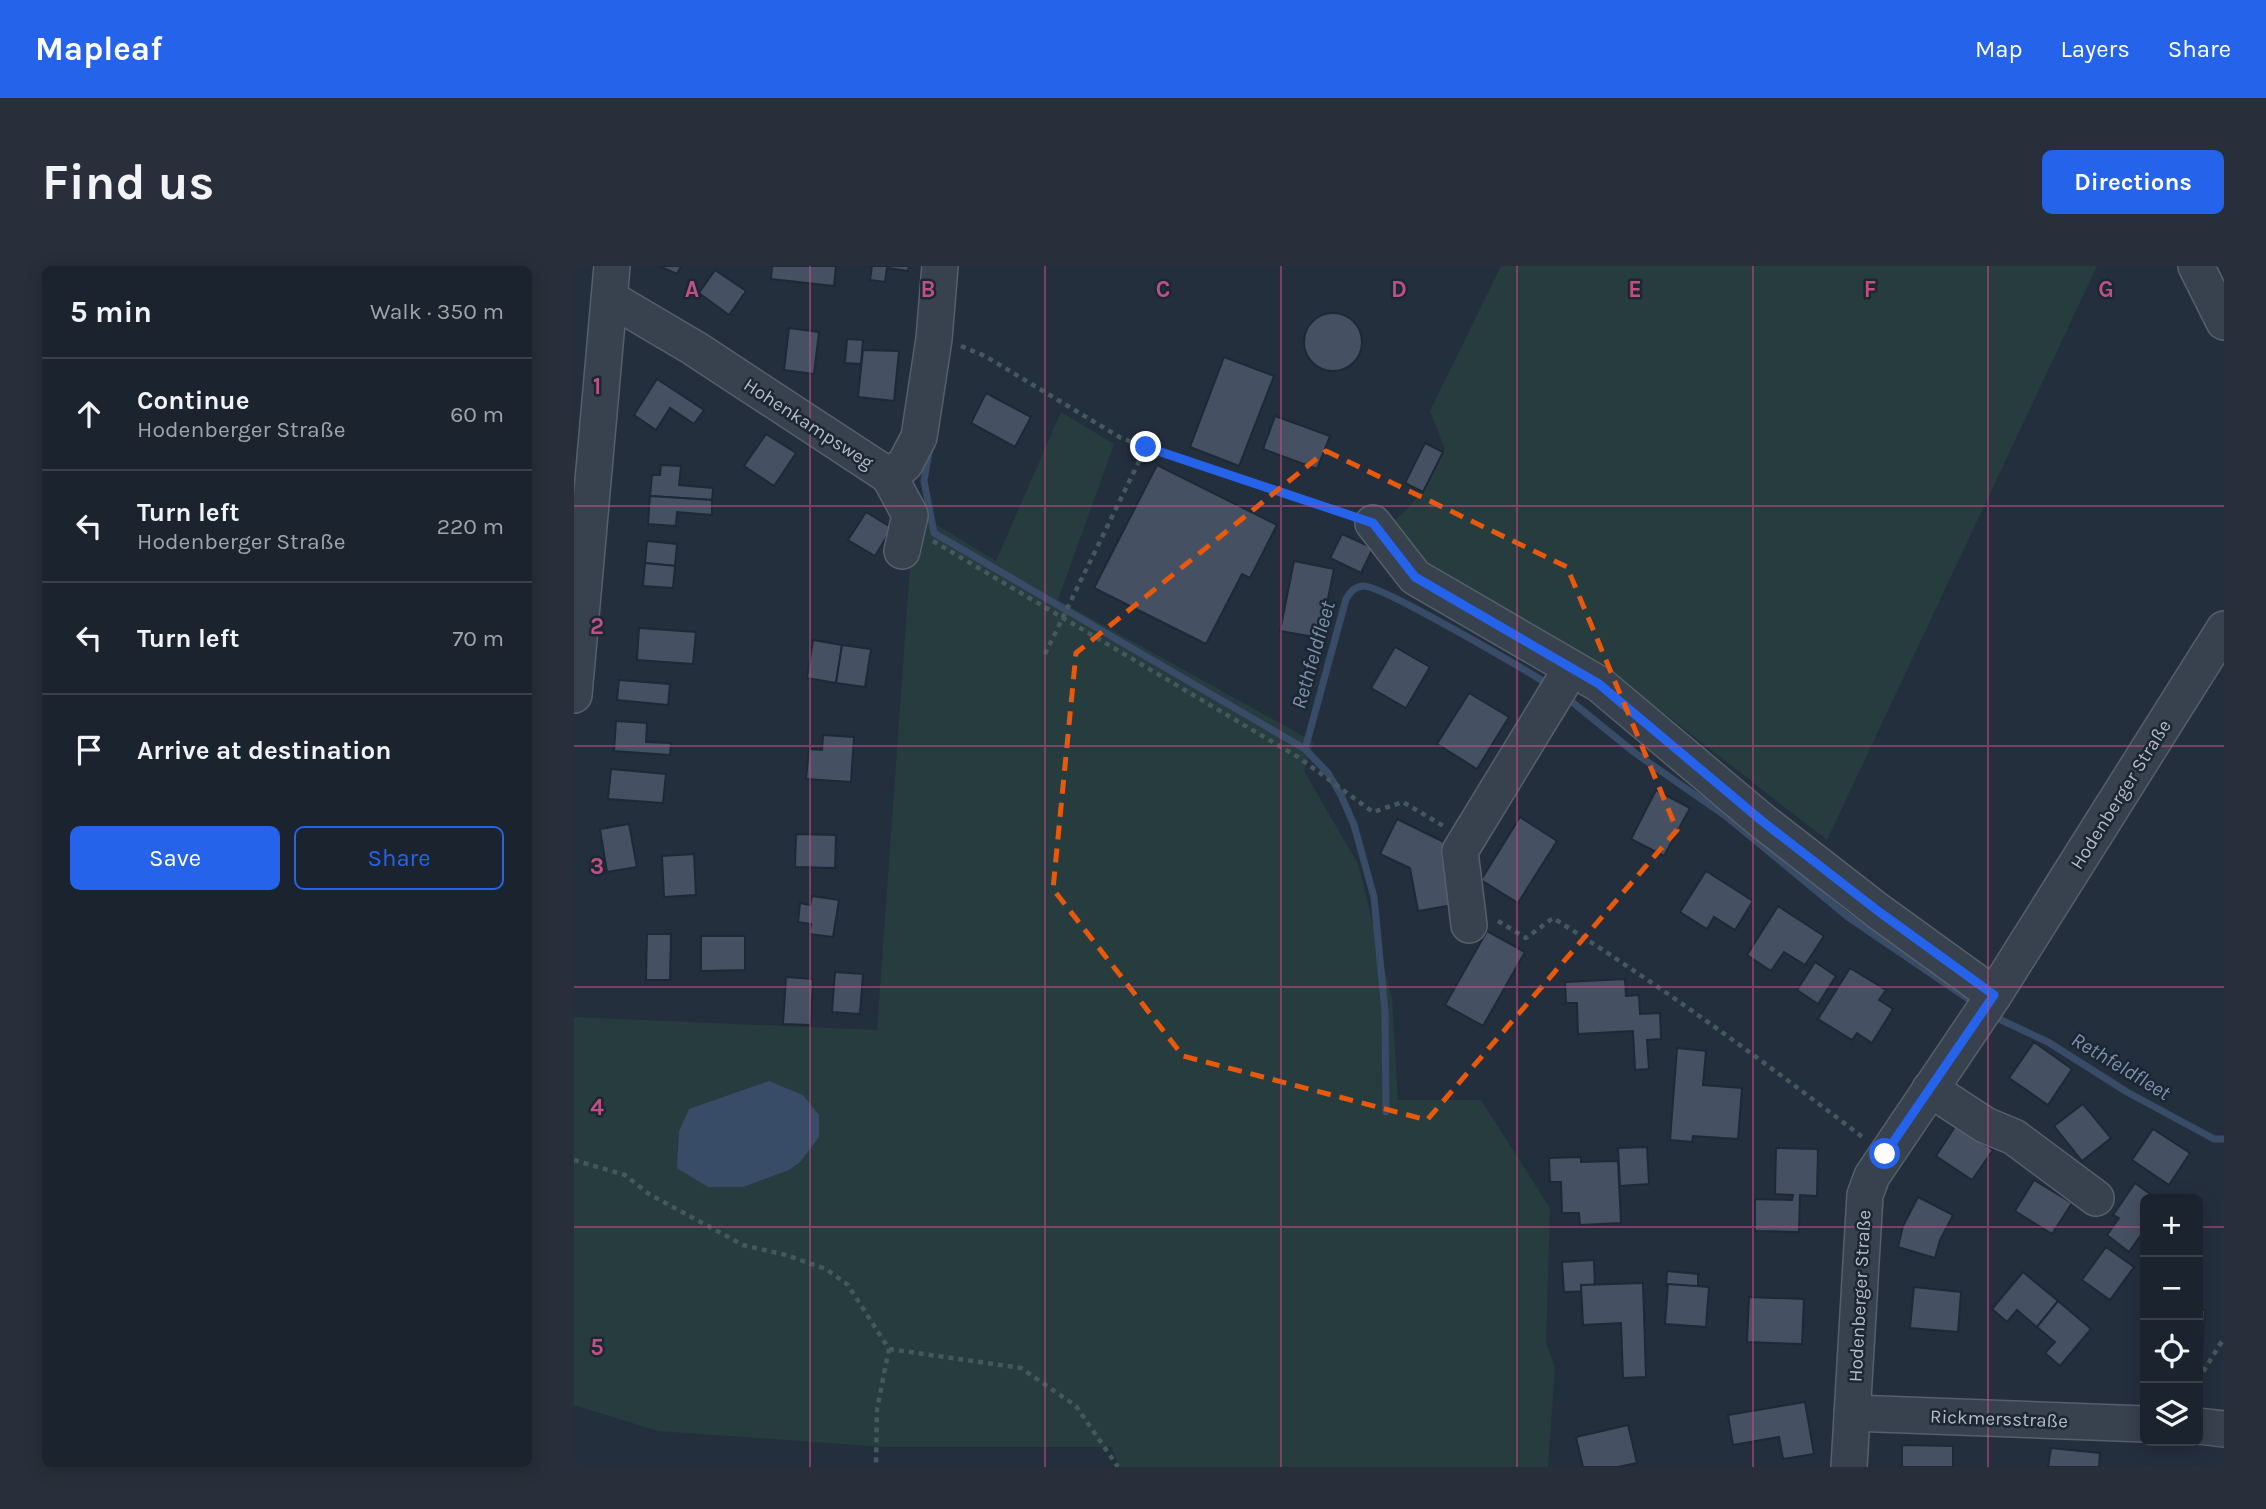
<!DOCTYPE html>
<meta charset="utf-8">
<style>
body{margin:0;font-family:Karla,sans-serif;background:#282f3a;color:#f1f3f6}
.controls{position:absolute;right:21px;bottom:21px;display:grid;overflow:hidden;border-radius:10px;box-shadow:0 4px 18px #0003}
.controls button{width:63px;height:63px;display:grid;place-items:center;padding:0;border:0;border-bottom:2px solid #39404a;background:#1b232e;color:#f1f3f6;font:35px sans-serif}
.stop{position:absolute;width:21px;height:21px;margin:-16px;border:5px solid #2563eb;border-radius:50%;background:#fff}
.stop.end{background:#2563eb;border-color:#fff;box-shadow:0 2px 7px #0008}
.list{margin:0;padding:0;list-style:none}
h2{display:flex;justify-content:space-between;align-items:center;height:91px;margin:0;padding:0 28px;font-size:30px}
h2 small{font-size:23px;font-weight:400;color:#a0a4aa}
.list li{display:grid;grid-template-columns:46px 1fr auto;gap:21px;align-items:center;box-sizing:border-box;height:112px;padding:0 28px;border-top:2px solid #39404a}
.list b{display:block;font-size:26px;white-space:nowrap}
.list p{margin:0;font-size:23px;white-space:nowrap;color:#a0a4aa}
.list em{font-size:23px;font-style:normal;color:#a0a4aa}
.actions{display:flex;gap:14px;padding:21px 28px}
.actions a{flex:1;padding:16px 0;border:2px solid #2563eb;border-radius:10px;text-align:center;font-size:24px;color:#2563eb}
.actions .main{background:#2563eb;color:#fff}
.icon{flex:none;width:38px;height:38px;fill:none;stroke:currentColor;stroke-width:2;stroke-linecap:round;stroke-linejoin:round}
.map{position:relative;flex:none;width:1650px;height:1201px;overflow:hidden;border-radius:10px}
header{display:flex;align-items:center;gap:42px;box-sizing:border-box;height:98px;padding:0 35px;background:#2563eb;color:#fff}
header strong{font-size:33px}
nav{display:flex;gap:38px;margin-inline-start:auto;font-size:24px}
.intro{display:flex;align-items:center;justify-content:space-between;box-sizing:border-box;height:168px;padding:0 42px}
h1{margin:0;font-size:49px}
.button{padding:18px 32px;border-radius:10px;background:#2563eb;color:#fff;font-size:24px;font-weight:700}
main{display:flex;gap:42px;padding:0 42px}
aside{flex:1;background:#1b232e;border-radius:10px;box-shadow:0 4px 18px #0003}
.map>svg:first-child{display:block}
</style>
<header>
<strong>Mapleaf</strong>
<nav><a>Map</a><a>Layers</a><a>Share</a></nav>
</header>
<div class="intro"><h1>Find us</h1><a class="button">Directions</a></div>
<main>
<aside>
<h2>5 min<small>Walk · 350 m</small></h2>
<ul class="list">
<li><svg class="icon" aria-label="ahead" viewBox="0 0 24 24"><path d="M12 20V5M6 11l6-6 6 6"/></svg><div><b>Continue</b><p>Hodenberger Straße</p></div><em>60 m</em></li>
<li><svg class="icon" aria-label="left" viewBox="0 0 24 24"><path d="M17 20v-9H6M10 6l-5 5 5 5"/></svg><div><b>Turn left</b><p>Hodenberger Straße</p></div><em>220 m</em></li>
<li><svg class="icon" aria-label="left" viewBox="0 0 24 24"><path d="M17 20v-9H6M10 6l-5 5 5 5"/></svg><div><b>Turn left</b></div><em>70 m</em></li>
<li><svg class="icon" aria-label="arrive" viewBox="0 0 24 24"><path d="M6 21V4h12l-3 4 3 4H6"/></svg><div><b>Arrive at destination</b></div></li>
</ul>
<div class="actions"><a class="main">Save</a><a>Share</a></div>
</aside>
<div class="map">
<svg width="1650" height="1201" viewBox="0 0 1650 1201">
<rect width="100%" height="100%" fill="#242f3e"/>
<!-- green -->
<g fill="#263c3f" fill-rule="evenodd">
<polygon points="927,0 1523,0 1253,574 1091,448 1029,405 861,310 813,263 849,226 871,183 856,145"/>
<path d="M487 146 540 178 484 334 740 476 730 505 784 598 818 733 824 834H907L976 942 972 1077 981 1101 974 1201H546L537 1181H311L84 1165 0 1139V751L303 764 340 245 422 295ZM195 815 229 829 245 849Z"/>
</g>
<!-- water -->
<polygon fill="#394c67" points="195,815 229,829 245,849 245,871 226,896 215,904 169,921 134,921 103,902 105,865 115,843"/>
<g fill="none" stroke-linecap="round" stroke-linejoin="round">
<!-- stream -->
<g stroke="#394c67" stroke-width="7">
<polyline points="355,186 350,215 360,267 731,483 754,507 767,529 780,559 800,631 811,746 812,846"/>
<polyline points="992,431 1061,487 1153,551 1274,651 1399,736"/>
<path d="M731 483 772 333C776 326 780 321 789 320 806 318 953 405 977 420"/>
<polyline points="1427,754 1474,776 1553,826 1640,873 1650,873"/>
</g>
</g>
<!-- building -->
<g fill="#455162" stroke="#1f2835" stroke-width="2">
<polygon points="85,0 107,0 103,8"/>
<polygon points="198,0 262,0 260,20 197,13"/>
<polygon points="295,0 335,0 334,5 313,2 311,16 296,14 298,0"/>
<polygon points="141,4 172,25 155,49 125,27"/>
<circle cx="759" cy="76" r="29"/>
<polygon points="215,62 245,66 240,108 210,104"/>
<polygon points="273,73 289,74 287,98 271,97"/>
<polygon points="289,84 325,85 320,135 284,131"/>
<polygon points="650,91 700,110 665,200 616,181"/>
<polygon points="83,113 130,144 120,158 96,142 82,164 60,149"/>
<polygon points="412,127 457,151 441,181 397,157"/>
<polygon points="701,150 756,170 743,203 689,183"/>
<polygon points="192,168 222,187 200,220 170,200"/>
<polygon points="851,177 869,186 849,226 831,217"/>
<polygon points="87,199 107,200 105,219 139,222 138,234 76,230 78,209 86,209"/>
<polygon points="583,199 703,259 676,312 668,308 632,378 520,322"/>
<polygon points="76,230 138,234 138,249 103,246 102,260 74,258"/>
<polygon points="292,246 318,262 301,290 274,274"/>
<polygon points="768,268 799,282 787,307 756,292"/>
<polygon points="73,275 103,278 101,300 71,297"/>
<polygon points="720,295 760,303 746,372 706,365"/>
<polygon points="71,297 101,300 99,322 69,320"/>
<polygon points="65,362 122,366 119,398 63,394"/>
<polygon points="239,374 268,379 262,417 233,412"/>
<polygon points="268,379 297,383 291,421 262,417"/>
<polygon points="821,381 856,401 832,442 797,422"/>
<polygon points="45,414 96,418 94,439 43,434"/>
<polygon points="895,427 935,451 903,503 863,478"/>
<polygon points="42,455 73,457 72,476 97,477 96,489 40,485"/>
<polygon points="249,469 280,471 277,516 232,513 235,483 248,484"/>
<polygon points="37,503 92,508 89,537 34,533"/>
<polygon points="1082,524 1116,542 1090,590 1057,573"/>
<polygon points="946,551 983,575 944,637 907,614"/>
<polygon points="823,553 872,577 868,583 879,639 844,645 836,602 806,588"/>
<polygon points="55,558 63,601 33,606 26,563"/>
<polygon points="222,568 262,569 261,602 221,601"/>
<polygon points="120,588 122,629 90,631 88,590"/>
<polygon points="1132,605 1179,635 1161,664 1140,651 1133,663 1106,646"/>
<polygon points="238,630 265,634 259,671 235,668 237,658 224,656 226,637 236,639"/>
<polygon points="1204,640 1250,670 1231,699 1210,686 1197,705 1173,689"/>
<polygon points="913,665 951,686 909,760 871,739"/>
<polygon points="73,668 97,668 96,714 72,714"/>
<polygon points="127,670 171,670 171,704 127,705"/>
<polygon points="1241,696 1262,710 1244,738 1223,724"/>
<polygon points="1276,702 1312,724 1305,734 1319,743 1298,777 1283,767 1278,774 1244,753"/>
<polygon points="261,706 289,708 286,748 258,746"/>
<polygon points="212,711 239,713 237,759 209,758"/>
<polygon points="1051,713 1052,730 1065,729 1066,748 1086,747 1087,773 1073,774 1075,803 1061,804 1059,765 1004,768 1003,737 992,737 991,716"/>
<polygon points="1460,776 1498,803 1474,839 1435,812"/>
<polygon points="1103,782 1132,785 1129,819 1168,822 1164,873 1119,870 1118,876 1096,874"/>
<polygon points="1509,838 1537,872 1508,895 1480,860"/>
<polygon points="1382,859 1419,884 1398,914 1362,890"/>
<polygon points="1579,863 1616,887 1595,919 1558,894"/>
<polygon points="1073,881 1075,918 1046,920 1044,882"/>
<polygon points="1202,882 1244,883 1243,930 1226,929 1225,966 1181,965 1181,933 1218,934 1219,929 1201,928"/>
<polygon points="1007,891 1007,896 1044,895 1047,957 1006,959 1005,947 988,947 987,916 976,916 975,892"/>
<polygon points="1460,914 1498,937 1478,968 1441,945"/>
<polygon points="1561,917 1583,933 1571,933 1571,963 1555,986 1533,969 1545,952 1539,949"/>
<polygon points="1344,931 1379,949 1366,974 1361,992 1324,981 1329,960"/>
<polygon points="1532,981 1560,1001 1536,1034 1508,1014"/>
<polygon points="1020,994 1021,1025 990,1026 988,996"/>
<polygon points="1093,1005 1124,1008 1124,1021 1092,1019"/>
<polygon points="1449,1006 1484,1035 1463,1061 1443,1044 1433,1056 1418,1043"/>
<polygon points="1069,1017 1072,1111 1049,1112 1047,1057 1009,1059 1007,1019"/>
<polygon points="1094,1018 1135,1021 1132,1061 1091,1058"/>
<polygon points="1340,1021 1387,1026 1384,1066 1336,1062"/>
<polygon points="1175,1031 1230,1033 1228,1078 1173,1076"/>
<polygon points="1484,1035 1517,1063 1486,1100 1471,1087 1481,1076 1463,1061"/>
<polygon points="1624,1043 1631,1044 1628,1089 1624,1089"/>
<polygon points="1231,1136 1240,1188 1209,1193 1205,1171 1159,1179 1154,1149"/>
<polygon points="1054,1159 1063,1197 1044,1201 1009,1201 1002,1171"/>
<polygon points="1328,1179 1379,1180 1379,1201 1328,1201"/>
<polygon points="1477,1182 1526,1187 1525,1201 1474,1201"/>
</g>
<g fill="none" stroke-linecap="round" stroke-linejoin="round">
<!-- minor casing -->
<g stroke="#565f6c" stroke-width="38">
<g id="minor">
<polyline points="1622,0 1650,56"/>
<polyline points="37,33 120,82 315,210 331,198 345,171 360,73 366,0"/>
<polyline points="315,210 336,249 328,285"/>
<polyline points="799,257 841,311 1025,418 1188,555 1304,645 1420,729"/>
<polyline points="0,429 38,0"/>
<polyline points="895,659 886,585 997,403"/>
<polyline points="1356,823 1411,859 1440,871 1522,932"/>
<polyline points="1278,1147 1571,1158"/>
<polyline points="1624,1160 1650,1163"/>
<polyline points="1275,1201 1291,929 1298,910 1420,729 1650,363"/>
</g>
</g>
<!-- path -->
<g stroke="#44595c" stroke-width="4.5" stroke-dasharray="5 5" stroke-linecap="butt">
<polyline points="387,80 411,90 547,172 775,249"/>
<polyline points="359,275 724,491 799,546 829,536 871,561"/>
<polyline points="471,388 572,181"/>
<path d="M924 655 952 672 979 652C1089 721 1188 794 1291 873"/>
<polyline points="0,894 51,909 75,928 169,979 212,989 252,1003 274,1019 315,1083 303,1143 302,1201"/>
<polyline points="315,1083 447,1102 502,1140 544,1201"/>
<polyline points="1624,1114 1650,1072"/>
</g>
<!-- minor -->
<use href="#minor" stroke="#38414e" stroke-width="35"/>
</g>
<g fill="none" stroke-linecap="round" stroke-linejoin="round">
<!-- route -->
<polyline stroke="#2563eb" stroke-width="9" points="572,181 799,257 841,311 1025,418 1188,555 1304,645 1420,729 1311,888"/>
</g>
<!-- marked area -->
<path fill="none" stroke="#e8590c" stroke-width="5" stroke-dasharray="14 9" stroke-linejoin="round" d="M752 185 993 301 1103 564 853 854 609 790 479 623 502 387Z"/>
<!-- grid -->
<path fill="none" stroke="#bd5182" stroke-width="2" stroke-opacity="0.55" d="M236 0V1201M471 0V1201M707 0V1201M943 0V1201M1179 0V1201M1414 0V1201M0 240H1650M0 480H1650M0 721H1650M0 961H1571M1624 961H1650"/>
<g text-anchor="middle" stroke-width="5" stroke-linejoin="round" paint-order="stroke">
<!-- street labels -->
<g font-size="19" fill="#b4bcc9" stroke="#1d2633">
<text transform="translate(235 157) rotate(33)" y="7">Hohenkampsweg</text>
<text transform="translate(1546 528) rotate(-58)" y="7">Hodenberger Straße</text>
<text transform="translate(1285 1030) rotate(-87)" y="7">Hodenberger Straße</text>
<text transform="translate(1425 1152) rotate(2)" y="7">Rickmersstraße</text>
</g>
<!-- water labels -->
<g font-size="21" font-style="italic" fill="#7c92b1" stroke="#1d2633">
<text transform="translate(739 389) rotate(-74)" y="7">Rethfeldfleet</text>
<text transform="translate(1547 800) rotate(31)" y="7">Rethfeldfleet</text>
</g>
</g>
<g font-size="23" text-anchor="middle" font-weight="bold" fill="#bd5182" stroke="#1d2633" stroke-width="5" stroke-linejoin="round" paint-order="stroke">
<text x="118" y="31">A</text>
<text x="354" y="31">B</text>
<text x="589" y="31">C</text>
<text x="825" y="31">D</text>
<text x="1061" y="31">E</text>
<text x="1296" y="31">F</text>
<text x="1532" y="31">G</text>
<text x="23" y="128">1</text>
<text x="23" y="368">2</text>
<text x="23" y="608">3</text>
<text x="23" y="849">4</text>
<text x="23" y="1089">5</text>
</g>
</svg>
<div class="controls">
<button>+</button>
<button>−</button>
<button><svg class="icon" aria-label="locate" viewBox="0 0 24 24"><circle cx="12" cy="12" r="6"/><path d="M12 2v4M12 18v4M2 12h4M18 12h4"/></svg></button>
<button><svg class="icon" aria-label="layers" viewBox="0 0 24 24"><path d="M12 4l9 5-9 5-9-5zM3 14l9 5 9-5"/></svg></button>
</div>
<div class="stop" style="left:1311px;top:888px"></div>
<div class="stop end" style="left:572px;top:181px"></div>
</div>
</main>
